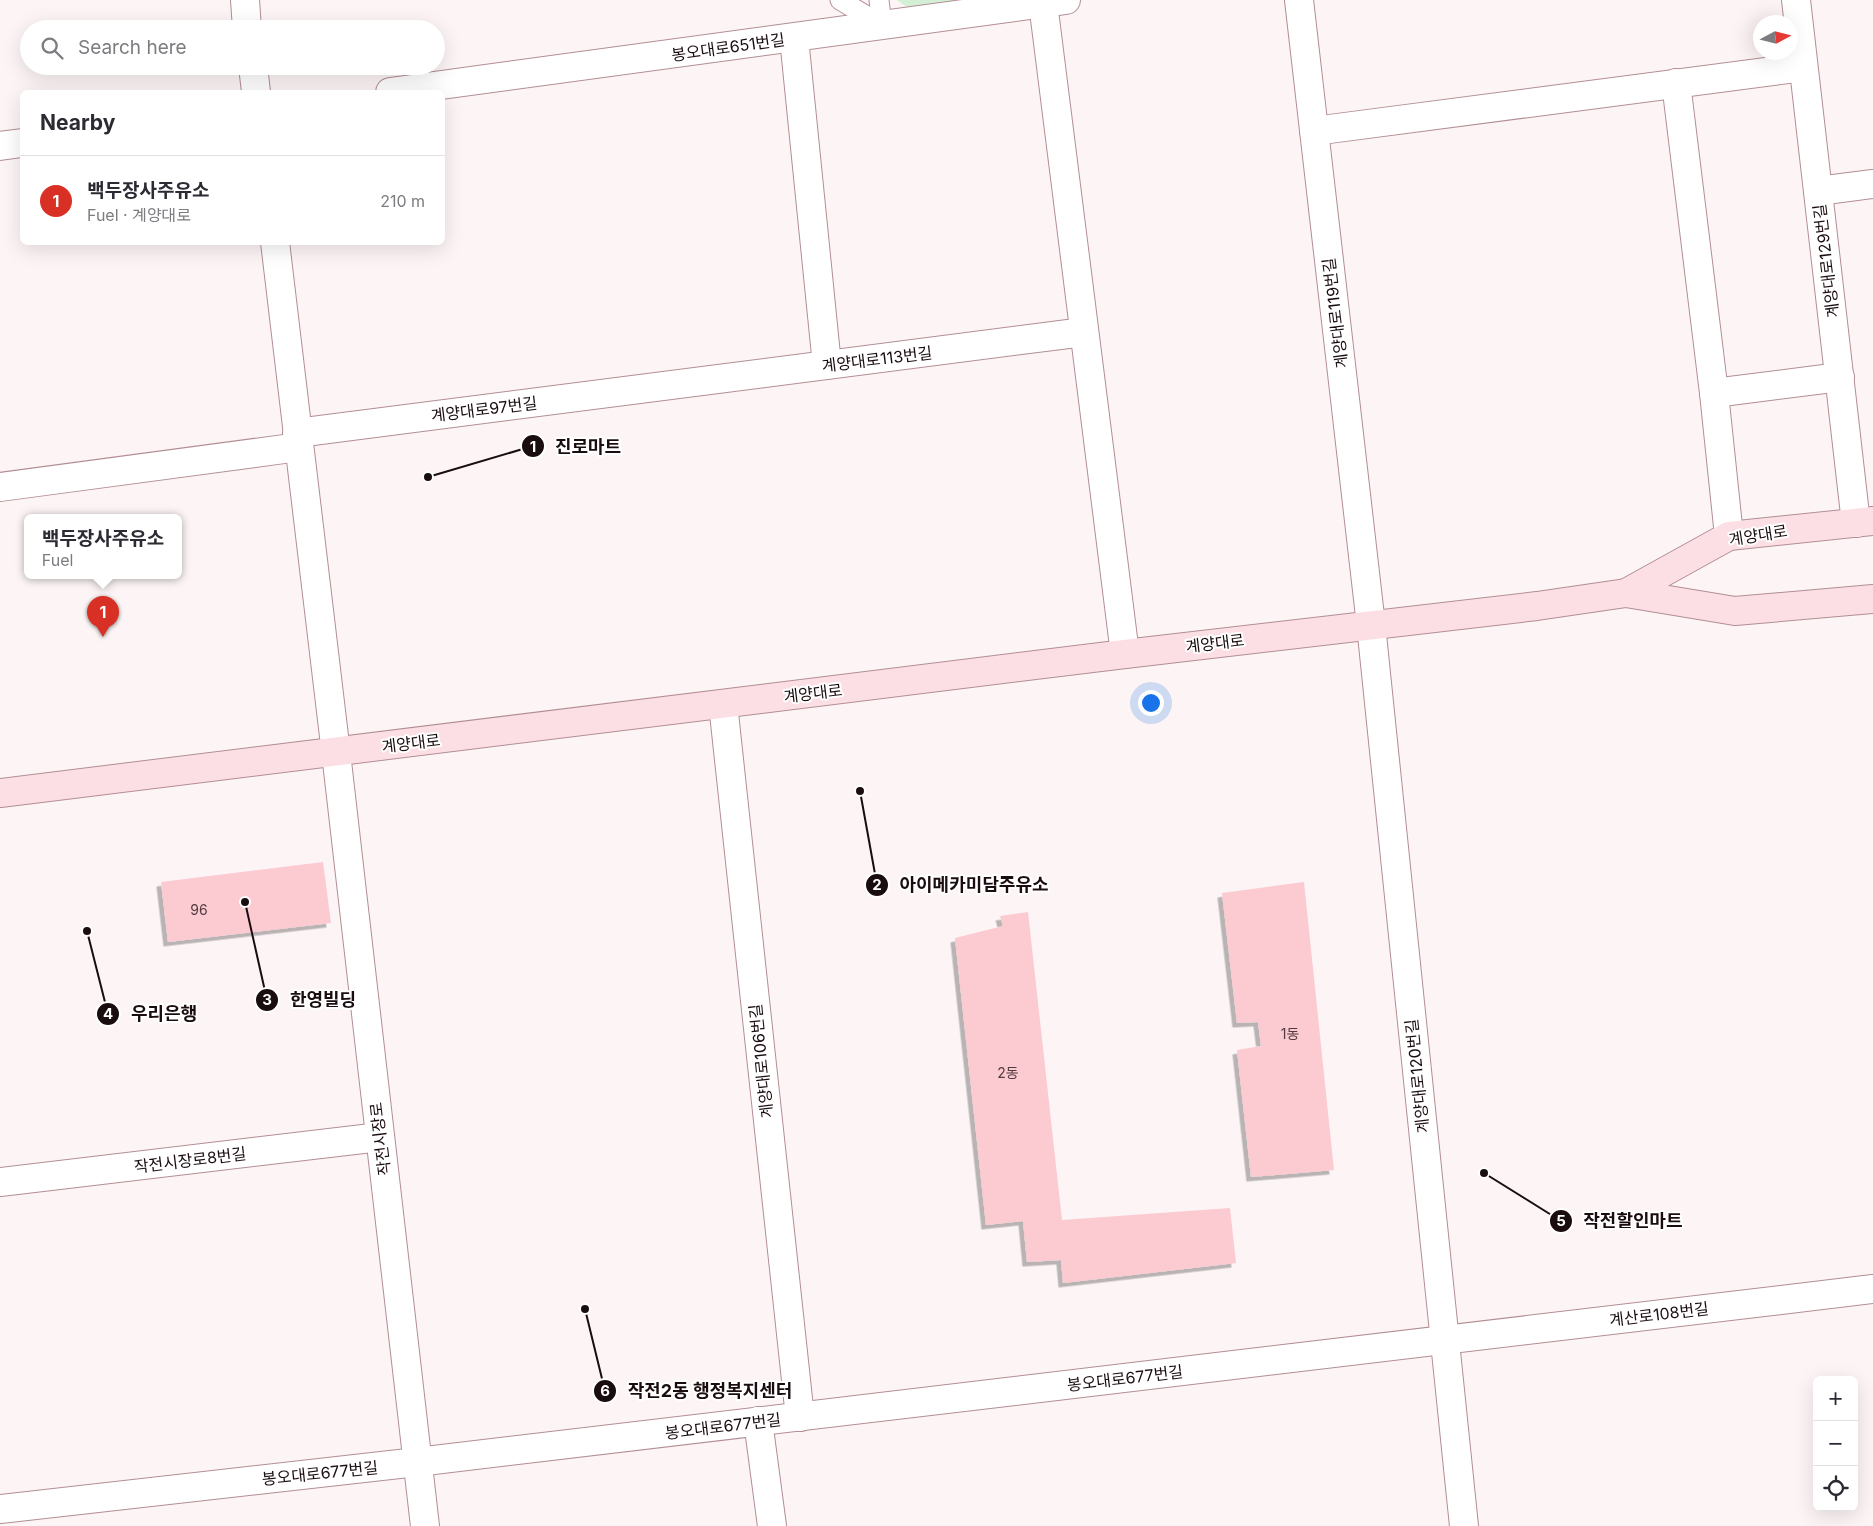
<!DOCTYPE html>
<meta charset="utf-8">
<style>
body{margin:0;font-family:Inter,"Noto Sans KR",sans-serif;background:#f7f7f7;color:#2b2b33}
.controls{position:absolute;right:15px;bottom:15px;display:grid;overflow:hidden;border-radius:8px;box-shadow:0 5px 20px #0002}
.controls button{width:45px;height:45px;display:grid;place-items:center;padding:0;border:0;border-bottom:1px solid #e1e1e2;background:#fff;color:#2b2b33;font:25px sans-serif}
.compass{position:absolute;left:1753px;top:15px;width:45px;height:45px;border-radius:50%;background:#fff;box-shadow:0 5px 20px #0002;rotate:83deg}
.you{position:absolute;left:1150px;top:702px;width:18px;height:18px;margin:-12px;border:4px solid #fff;border-radius:50%;background:#1a73e8;box-shadow:0 0 0 8px #1a73e833}
.badge{display:grid;place-items:center;width:32px;height:32px;border-radius:50%;background:#d93025;color:#fff;font-size:16px;font-weight:700}
.pin{position:absolute;translate:-50% -41px;filter:drop-shadow(0 1px 2px #0008)}
.pin::after{content:'';position:absolute;top:26px;width:18px;height:15px;background:inherit;clip-path:polygon(0 0,100% 0,50% 100%)}
.popup{position:absolute;left:24px;top:514px;width:158px;height:65px;box-sizing:border-box;display:grid;place-content:center;border-radius:8px;background:#fff;filter:drop-shadow(0 1px 4px #0005);font-size:16px;white-space:nowrap;color:#7c7c81}
.popup b{font-size:19px;color:#2b2b33}
.popup::after{content:'';position:absolute;left:50%;top:100%;margin-left:-10px;border:10px solid transparent;border-top-color:#fff}
.list{margin:0;padding:0;list-style:none}
h2{display:flex;justify-content:space-between;align-items:center;height:65px;margin:0;padding:0 20px;font-size:21px}
h2 small{font-size:16px;font-weight:400;color:#7c7c81}
.list li{display:grid;grid-template-columns:32px 1fr auto;gap:15px;align-items:center;box-sizing:border-box;height:90px;padding:0 20px;border-top:1px solid #e1e1e2}
.list b{display:block;font-size:19px;white-space:nowrap}
.list p{margin:0;font-size:16px;white-space:nowrap;color:#7c7c81}
.list em{font-size:16px;font-style:normal;color:#7c7c81}
.icon{flex:none;width:28px;height:28px;fill:none;stroke:currentColor;stroke-width:2;stroke-linecap:round;stroke-linejoin:round}
.map{position:relative;flex:none;width:1873px;height:1526px;overflow:hidden}
.search{position:absolute;background:#fff;box-shadow:0 5px 20px #0002;left:20px;top:20px;width:425px;height:55px;display:flex;align-items:center;gap:12px;box-sizing:border-box;padding:0 18px;border-radius:28px;color:#7c7c81;font-size:19px}
.panel{position:absolute;background:#fff;box-shadow:0 5px 20px #0002;left:20px;top:90px;width:425px;height:155px;border-radius:8px}
.map>svg:first-child{display:block}
</style>
<div class="map">
<svg width="1873" height="1526" viewBox="0 0 1873 1526">
<defs>
<filter id="shadow"><feDropShadow dx="-4.5" dy="4.5" stdDeviation="0" flood-color="#0004"/></filter>
</defs>
<rect width="100%" height="100%" fill="#fcf4f5"/>
<!-- green -->
<polygon fill="#d3f0d7" points="897,0 982,0 911,10"/>
<!-- building -->
<g fill="#fccbd2" filter="url(#shadow)">
<polygon points="323,862 331,923 168,942 161,882"/>
<polygon points="1304,882 1334,1170 1251,1177 1237,1050 1261,1046 1258,1022 1237,1023 1222,893"/>
<polygon points="1028,912 1062,1220 1230,1208 1236,1263 1063,1283 1061,1260 1027,1262 1023,1221 986,1225 955,938 1003,926 1000,916"/>
</g>
<g fill="none" stroke-linecap="round" stroke-linejoin="round">
<!-- service casing -->
<g stroke="#b28e94" stroke-width="21">
<polyline id="service" points="840,0 882,25 879,0"/>
</g>
<!-- minor casing -->
<g stroke="#b28e94" stroke-width="30">
<g id="minor">
<polyline points="245,0 247,29"/>
<polyline points="1299,0 1371,625 1464,1526"/>
<polyline points="1796,0 1856,523"/>
<polyline points="1043,3 1125,654"/>
<polyline points="794,38 827,365"/>
<polyline points="253,66 256,92"/>
<polyline points="1676,83 1714,393 1729,536"/>
<polyline points="390,92 1066,0"/>
<polyline points="1314,131 1803,67"/>
<polyline points="0,146 22,143"/>
<polyline points="1818,191 1873,184"/>
<polyline points="275,242 336,753 425,1526"/>
<polyline points="1714,393 1840,377"/>
<polyline points="297,433 1084,332"/>
<polyline points="0,487 299,447"/>
<polyline points="723,704 800,1417"/>
<polyline points="0,1182 380,1137"/>
<polyline points="758,1421 772,1526"/>
<polyline points="0,1509 417,1462 1873,1289"/>
</g>
</g>
<!-- secondary casing -->
<g stroke="#b28e94" stroke-width="30">
<g id="secondary">
<polyline points="1626,593 1729,536 1873,521"/>
<polyline points="0,793 1125,654 1537,606 1626,593 1735,611 1873,599"/>
</g>
</g>
<!-- service -->
<use href="#service" stroke="#fff" stroke-width="19"/>
<!-- minor -->
<use href="#minor" stroke="#fff" stroke-width="28"/>
<!-- secondary -->
<use href="#secondary" stroke="#fcdfe4" stroke-width="28"/>
</g>
<g text-anchor="middle" stroke-width="4" stroke-linejoin="round" paint-order="stroke">
<!-- number labels -->
<g font-size="14" fill="#523c40">
<text x="199" y="915">96</text>
<text x="1290" y="1039">1동</text>
<text x="1008" y="1078">2동</text>
</g>
<!-- street labels -->
<g font-size="16" fill="#1a0d0f" stroke="#fff">
<text transform="translate(728 47) rotate(-8)" y="6">봉오대로651번길</text>
<text transform="translate(1826 261) rotate(-97)" y="6">계양대로129번길</text>
<text transform="translate(1335 313) rotate(-97)" y="6">계양대로119번길</text>
<text transform="translate(877 359) rotate(-7)" y="6">계양대로113번길</text>
<text transform="translate(484 409) rotate(-7)" y="6">계양대로97번길</text>
<text transform="translate(1758 535) rotate(-9)" y="6">계양대로</text>
<text transform="translate(1215 643) rotate(-7)" y="6">계양대로</text>
<text transform="translate(813 693) rotate(-7)" y="6">계양대로</text>
<text transform="translate(411 743) rotate(-7)" y="6">계양대로</text>
<text transform="translate(761 1061) rotate(-96)" y="6">계양대로106번길</text>
<text transform="translate(1417 1076) rotate(-96)" y="6">계양대로120번길</text>
<text transform="translate(380 1139) rotate(-97)" y="6">작전시장로</text>
<text transform="translate(190 1160) rotate(-7)" y="6">작전시장로8번길</text>
<text transform="translate(1659 1314) rotate(-7)" y="6">계산로108번길</text>
<text transform="translate(1125 1378) rotate(-7)" y="6">봉오대로677번길</text>
<text transform="translate(723 1426) rotate(-7)" y="6">봉오대로677번길</text>
<text transform="translate(320 1473) rotate(-6)" y="6">봉오대로677번길</text>
</g>
</g>
<!-- callouts -->
<path fill="none" stroke="#1a0d0f" stroke-width="2" d="M428 477L533 446M860 791L877 885M245 902L267 1000M87 931L108 1014M1484 1173L1561 1221M585 1309L605 1391"/>
<g fill="#1a0d0f" stroke="#fff" stroke-width="2">
<circle cx="428" cy="477" r="5"/>
<circle cx="860" cy="791" r="5"/>
<circle cx="245" cy="902" r="5"/>
<circle cx="87" cy="931" r="5"/>
<circle cx="1484" cy="1173" r="5"/>
<circle cx="585" cy="1309" r="5"/>
<circle cx="533" cy="446" r="12"/>
<circle cx="877" cy="885" r="12"/>
<circle cx="267" cy="1000" r="12"/>
<circle cx="108" cy="1014" r="12"/>
<circle cx="1561" cy="1221" r="12"/>
<circle cx="605" cy="1391" r="12"/>
</g>
<g font-size="15" text-anchor="middle" font-weight="bold" fill="#fff">
<text x="533" y="452">1</text>
<text x="877" y="890">2</text>
<text x="267" y="1005">3</text>
<text x="108" y="1019">4</text>
<text x="1561" y="1226">5</text>
<text x="605" y="1396">6</text>
</g>
<g font-size="18" text-anchor="middle" font-weight="bold" fill="#1a0d0f" stroke="#fff" stroke-width="4" stroke-linejoin="round" paint-order="stroke">
<text x="588" y="453">진로마트</text>
<text x="974" y="891">아이메카미담주유소</text>
<text x="323" y="1006">한영빌딩</text>
<text x="164" y="1020">우리은행</text>
<text x="1633" y="1227">작전할인마트</text>
<text x="710" y="1397">작전2동 행정복지센터</text>
</g>
</svg>
<div class="controls">
<button>+</button>
<button>−</button>
<button><svg class="icon" aria-label="locate" viewBox="0 0 24 24"><circle cx="12" cy="12" r="6"/><path d="M12 2v4M12 18v4M2 12h4M18 12h4"/></svg></button>
</div>
<svg class="compass" viewBox="-18 -18 36 36"><path d="M0-13l5 13h-10z" fill="#e53935"/><path d="M0 13l5-13h-10z" fill="#7c7c81"/></svg>
<div class="you"></div>
<div class="pin badge" style="left:103px;top:637px">1</div>
<div class="popup"><b>백두장사주유소</b>Fuel</div>
<div class="search"><svg class="icon" aria-label="search" viewBox="0 0 24 24"><circle cx="10" cy="10" r="6"/><path d="M15 15l6 6"/></svg>Search here</div>
<section class="panel">
<h2>Nearby<small></small></h2>
<ul class="list">
<li><span class="badge">1</span><div><b>백두장사주유소</b><p>Fuel · 계양대로</p></div><em>210 m</em></li>
</ul>
</section>
</div>
